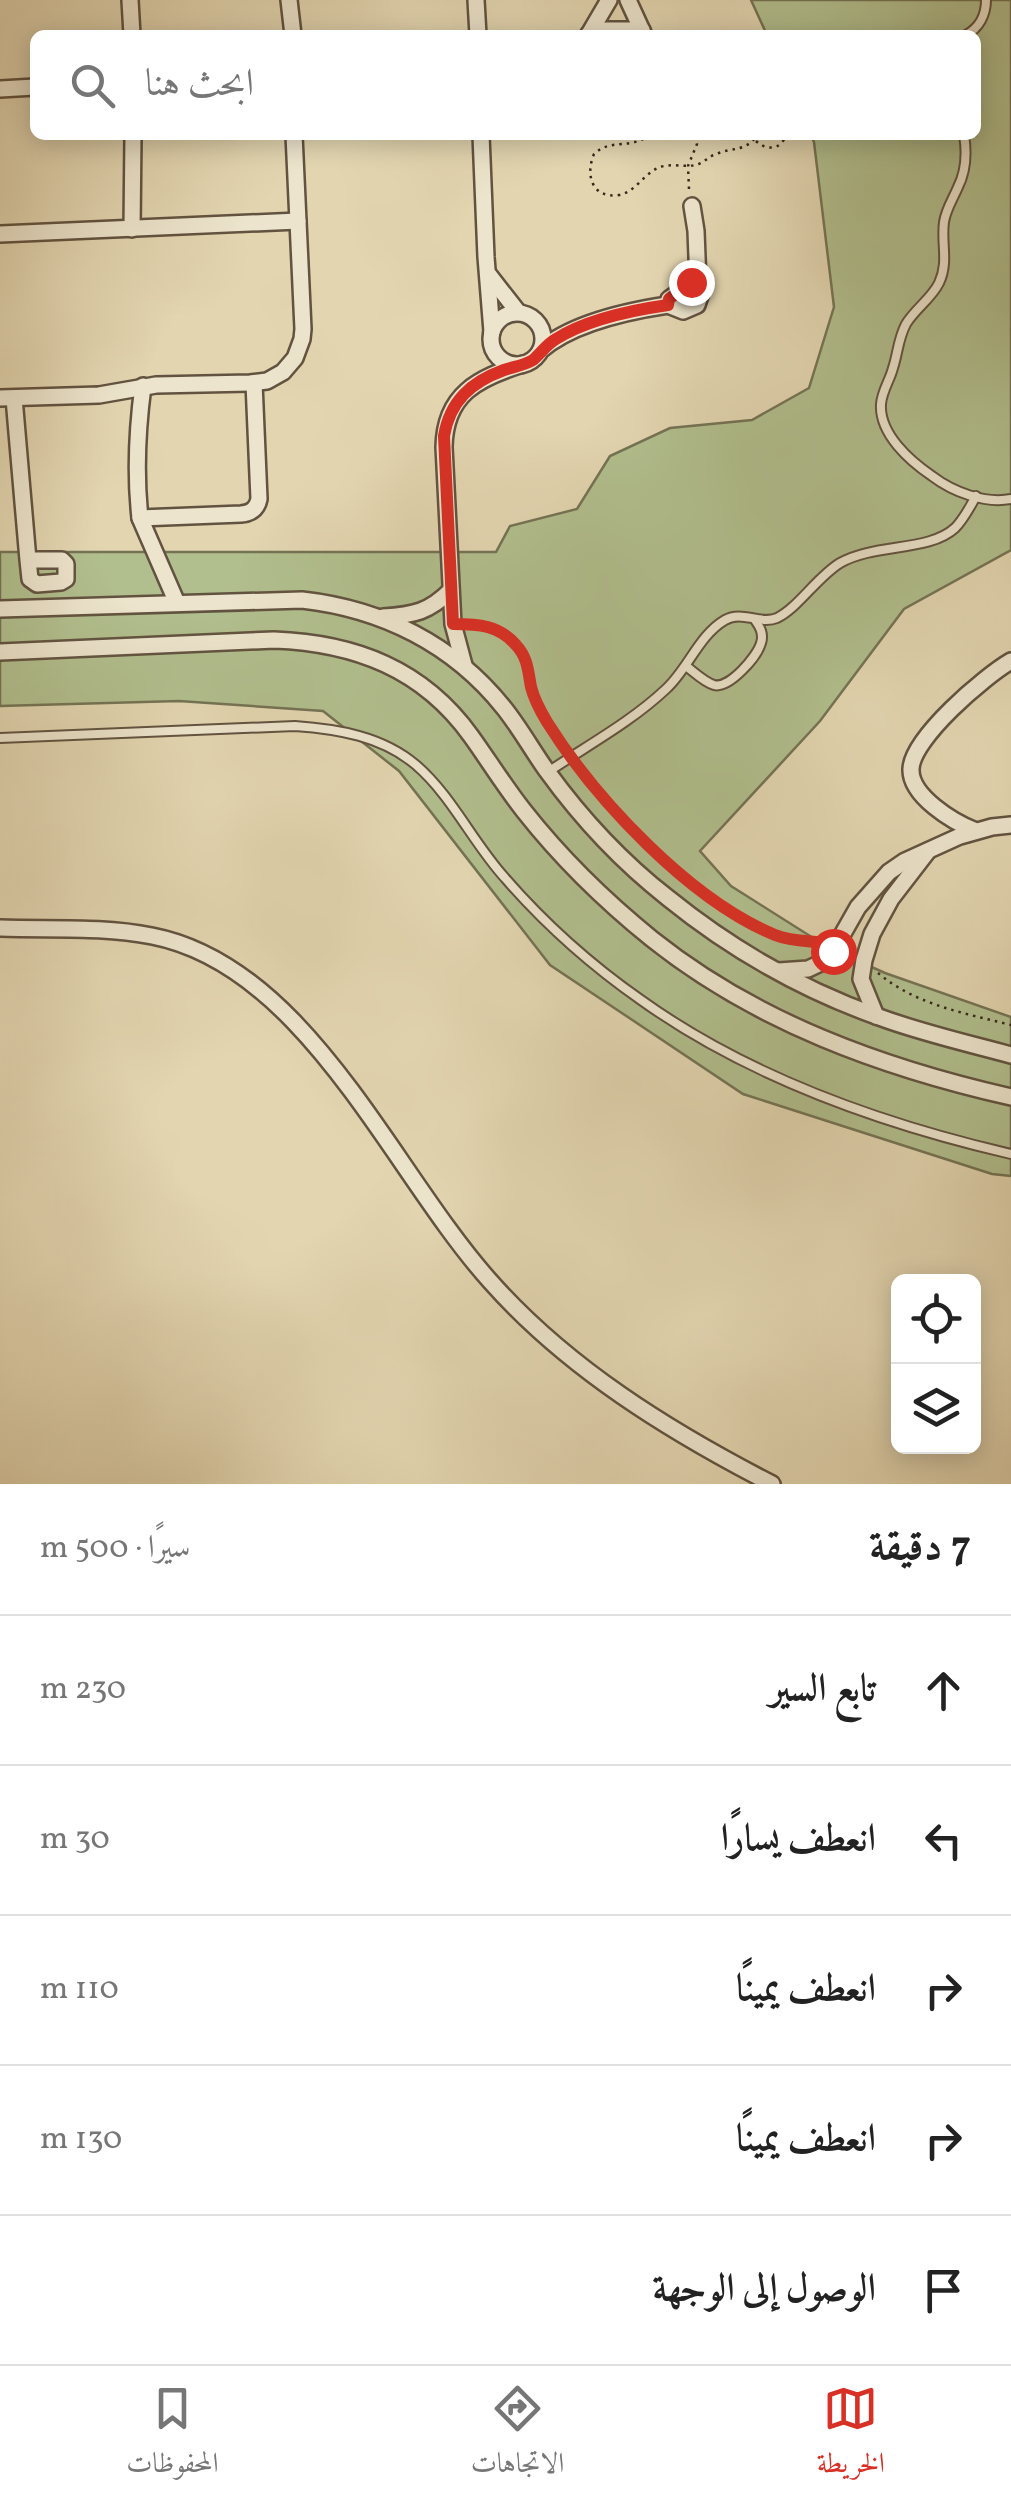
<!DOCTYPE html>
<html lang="ar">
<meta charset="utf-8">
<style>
body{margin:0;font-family:Vollkorn,Amiri,serif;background:#f6f6f6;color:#222;direction:rtl}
.controls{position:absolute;right:30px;bottom:30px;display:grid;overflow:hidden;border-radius:15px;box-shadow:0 5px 25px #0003}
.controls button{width:90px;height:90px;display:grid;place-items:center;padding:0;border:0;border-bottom:2px solid #e0e0e0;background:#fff;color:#222;font:50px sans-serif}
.stop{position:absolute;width:30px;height:30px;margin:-22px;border:8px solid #d93025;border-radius:50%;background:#fff}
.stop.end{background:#d93025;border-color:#fff;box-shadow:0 2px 10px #0008}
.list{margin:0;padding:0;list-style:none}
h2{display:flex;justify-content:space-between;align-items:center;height:130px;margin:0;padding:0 40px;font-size:42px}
h2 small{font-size:32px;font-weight:400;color:#767676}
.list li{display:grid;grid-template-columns:65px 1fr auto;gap:30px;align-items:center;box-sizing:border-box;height:150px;padding:0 40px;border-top:2px solid #e0e0e0}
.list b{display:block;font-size:38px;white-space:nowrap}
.list em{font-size:32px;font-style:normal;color:#767676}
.icon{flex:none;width:55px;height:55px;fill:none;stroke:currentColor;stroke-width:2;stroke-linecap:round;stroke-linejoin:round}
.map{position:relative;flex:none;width:1011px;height:1484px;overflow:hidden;direction:ltr}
.search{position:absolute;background:#fff;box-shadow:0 5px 25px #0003;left:30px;right:30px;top:30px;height:110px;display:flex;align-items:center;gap:25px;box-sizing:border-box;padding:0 35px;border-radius:15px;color:#767676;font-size:38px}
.sheet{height:880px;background:#fff}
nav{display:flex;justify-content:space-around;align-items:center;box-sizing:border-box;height:140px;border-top:2px solid #e0e0e0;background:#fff;font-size:28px;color:#767676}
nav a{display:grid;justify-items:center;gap:5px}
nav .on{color:#d93025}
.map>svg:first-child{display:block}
</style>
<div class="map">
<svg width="1011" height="1484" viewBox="0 0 1011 1484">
<rect width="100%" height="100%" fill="#e2d5b0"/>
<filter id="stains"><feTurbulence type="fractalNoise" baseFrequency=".002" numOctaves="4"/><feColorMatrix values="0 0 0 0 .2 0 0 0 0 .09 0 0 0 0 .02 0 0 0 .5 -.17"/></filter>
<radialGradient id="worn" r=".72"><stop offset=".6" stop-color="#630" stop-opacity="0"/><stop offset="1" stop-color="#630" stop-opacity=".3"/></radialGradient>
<!-- green -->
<polygon fill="#b1be8d" stroke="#747354" stroke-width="2.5" points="751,0 1011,0 1011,550 904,609 820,721 700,851 731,886 829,948 885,973 1011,1017 1011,1176 992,1174 743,1094 550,965 399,771 323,711 179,701 0,706 0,552 496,552 510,526 577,509 610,456 670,428 752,420 809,388 834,307 814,142 811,135 976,135 976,35 767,35"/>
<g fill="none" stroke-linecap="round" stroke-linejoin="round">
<!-- lane casing -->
<g stroke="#625340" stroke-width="12">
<g id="lane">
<path d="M966 35C979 28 986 15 986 0"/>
<path d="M964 135C967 153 966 171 958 187 953 199 946 209 944 222 941 244 949 262 939 283 931 299 915 309 906 324 898 339 898 353 893 368 890 380 882 391 881 404 879 434 910 461 932 476 953 492 985 504 1011 499"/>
<path d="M686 666C694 672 704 682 714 685 729 689 757 657 761 643 764 634 760 627 755 620"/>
<path d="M0 738 295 726C337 729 382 736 416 765 452 796 473 843 505 878 545 924 591 965 641 1000 750 1078 882 1124 1011 1154"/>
<path d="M548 772C588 745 631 722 666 689 688 669 699 635 725 620 742 610 760 625 777 618 798 608 817 577 840 563 875 543 929 552 955 528 964 519 970 507 976 496"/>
</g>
</g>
<!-- street casing -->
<g stroke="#625340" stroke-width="20">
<g id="street">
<polyline points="130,0 132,35"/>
<polyline points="289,0 293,35"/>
<polyline points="476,0 478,35"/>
<polyline points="628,0 644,35"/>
<polyline points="589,34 609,0"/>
<polyline points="588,35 606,30 642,30"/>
<polyline points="0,89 35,87"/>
<polyline points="481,135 486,257 492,332"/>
<polyline points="692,206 696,231 698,283"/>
<polyline points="132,229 133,135"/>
<polyline points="0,234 298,221"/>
<polyline points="489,275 518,312"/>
<polygon points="694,281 698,283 702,290 697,305 683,311 668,305 669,299"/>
<circle cx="517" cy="339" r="26"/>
<path d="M541 350C572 323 628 311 668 305"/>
<path d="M143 386C137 431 135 473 140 518L241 514C251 513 257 509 259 499L254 383"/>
<polyline points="0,398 99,395 156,385 250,383 267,381 283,372 295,358 302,339 303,329 294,135"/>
<polyline points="14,398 28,560 30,579 37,584 61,582 66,579 66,564 62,560 28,560"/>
<polyline points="140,518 177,603"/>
<path d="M0 609 302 600C382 609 453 644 504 708 520 728 532 750 547 771 581 818 622 862 668 898 731 949 803 990 879 1017 922 1033 967 1043 1011 1055"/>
<path d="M383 617C414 615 429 612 451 590"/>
<path d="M0 652 274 640C355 643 423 669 471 736 489 761 505 787 524 811 561 858 605 901 652 939 756 1022 883 1068 1011 1097"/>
<path d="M464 665 453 624 444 447C445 394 478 378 523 364"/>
<path d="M976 831C953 822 910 796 911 769 912 738 985 676 1011 661"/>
<path d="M0 928C51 930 101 926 152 936 307 966 392 1172 490 1281 567 1368 669 1431 772 1484"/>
<polyline points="779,971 808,969 825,961 833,951 858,907 889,872 905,861 960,836 992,827 1011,825"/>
<polyline points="876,1016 861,979 864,960 872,934 891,899 928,851"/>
</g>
</g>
<!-- path -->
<g stroke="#37281b" stroke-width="2.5" stroke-dasharray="2.5 5" stroke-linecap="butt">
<path d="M650 135C629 150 611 138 594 154 585 175 592 199 619 195 637 192 645 170 664 166 675 164 686 167 696 165 704 163 709 156 716 154 733 147 746 152 757 135"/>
<path d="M756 141C767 151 781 150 786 135"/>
<polyline points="689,189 688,166 697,144 696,135"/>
<path d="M470 624C498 626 522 641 529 669 531 679 532 689 536 699 543 717 554 731 565 747"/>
<path d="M578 765C626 826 706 912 780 937 793 941 806 941 819 941"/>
<path d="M878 973C916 1005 964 1013 1011 1025"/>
</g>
<!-- lane -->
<use href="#lane" stroke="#ece4cc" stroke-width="8"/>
<!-- street -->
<use href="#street" stroke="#ece4cc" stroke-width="15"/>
</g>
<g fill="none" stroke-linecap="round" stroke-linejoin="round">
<!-- route -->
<path stroke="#d93025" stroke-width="12" d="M691 282 669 299 668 305C633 310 586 320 556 339 547 344 541 353 533 360 525 365 513 367 504 370 471 382 450 401 444 436L453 624C478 624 499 625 516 645 528 658 528 671 531 687 534 699 541 712 547 722 596 800 690 900 775 935 795 943 816 940 836 945L833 951"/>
</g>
<rect width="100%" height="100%" filter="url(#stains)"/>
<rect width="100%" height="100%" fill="url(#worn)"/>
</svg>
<div class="controls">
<button><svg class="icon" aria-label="locate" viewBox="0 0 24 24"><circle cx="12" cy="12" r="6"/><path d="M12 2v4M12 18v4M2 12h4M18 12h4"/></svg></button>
<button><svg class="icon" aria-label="layers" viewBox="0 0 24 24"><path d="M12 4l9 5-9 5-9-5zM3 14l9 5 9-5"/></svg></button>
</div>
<div class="stop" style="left:833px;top:951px"></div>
<div class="stop end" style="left:691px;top:282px"></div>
<div class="search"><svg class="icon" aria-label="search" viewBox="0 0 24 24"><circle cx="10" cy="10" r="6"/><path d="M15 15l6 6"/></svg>ابحث هنا</div>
</div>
<section class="sheet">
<h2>7 دقيقة<small>سيرًا · 500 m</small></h2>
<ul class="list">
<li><svg class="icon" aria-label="ahead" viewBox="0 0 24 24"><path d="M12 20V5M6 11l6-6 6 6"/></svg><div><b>تابع السير</b></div><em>230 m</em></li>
<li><svg class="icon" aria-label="left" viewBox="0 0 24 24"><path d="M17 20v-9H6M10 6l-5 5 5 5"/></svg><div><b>انعطف يسارًا</b></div><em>30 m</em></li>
<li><svg class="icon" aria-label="right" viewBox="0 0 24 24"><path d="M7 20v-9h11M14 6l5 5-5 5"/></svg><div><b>انعطف يمينًا</b></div><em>110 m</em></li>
<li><svg class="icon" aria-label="right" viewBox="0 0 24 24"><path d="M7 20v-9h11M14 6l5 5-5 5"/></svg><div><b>انعطف يمينًا</b></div><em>130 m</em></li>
<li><svg class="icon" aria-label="arrive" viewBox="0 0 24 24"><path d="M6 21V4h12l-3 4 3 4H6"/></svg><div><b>الوصول إلى الوجهة</b></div></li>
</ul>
</section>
<nav>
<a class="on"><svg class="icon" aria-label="map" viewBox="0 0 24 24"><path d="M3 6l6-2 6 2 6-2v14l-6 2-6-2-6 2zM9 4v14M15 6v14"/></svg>الخريطة</a>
<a><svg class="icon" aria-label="directions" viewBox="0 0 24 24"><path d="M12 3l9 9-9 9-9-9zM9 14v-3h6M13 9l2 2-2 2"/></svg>الاتجاهات</a>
<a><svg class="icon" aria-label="saved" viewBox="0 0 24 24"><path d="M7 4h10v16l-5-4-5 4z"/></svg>المحفوظات</a>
</nav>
